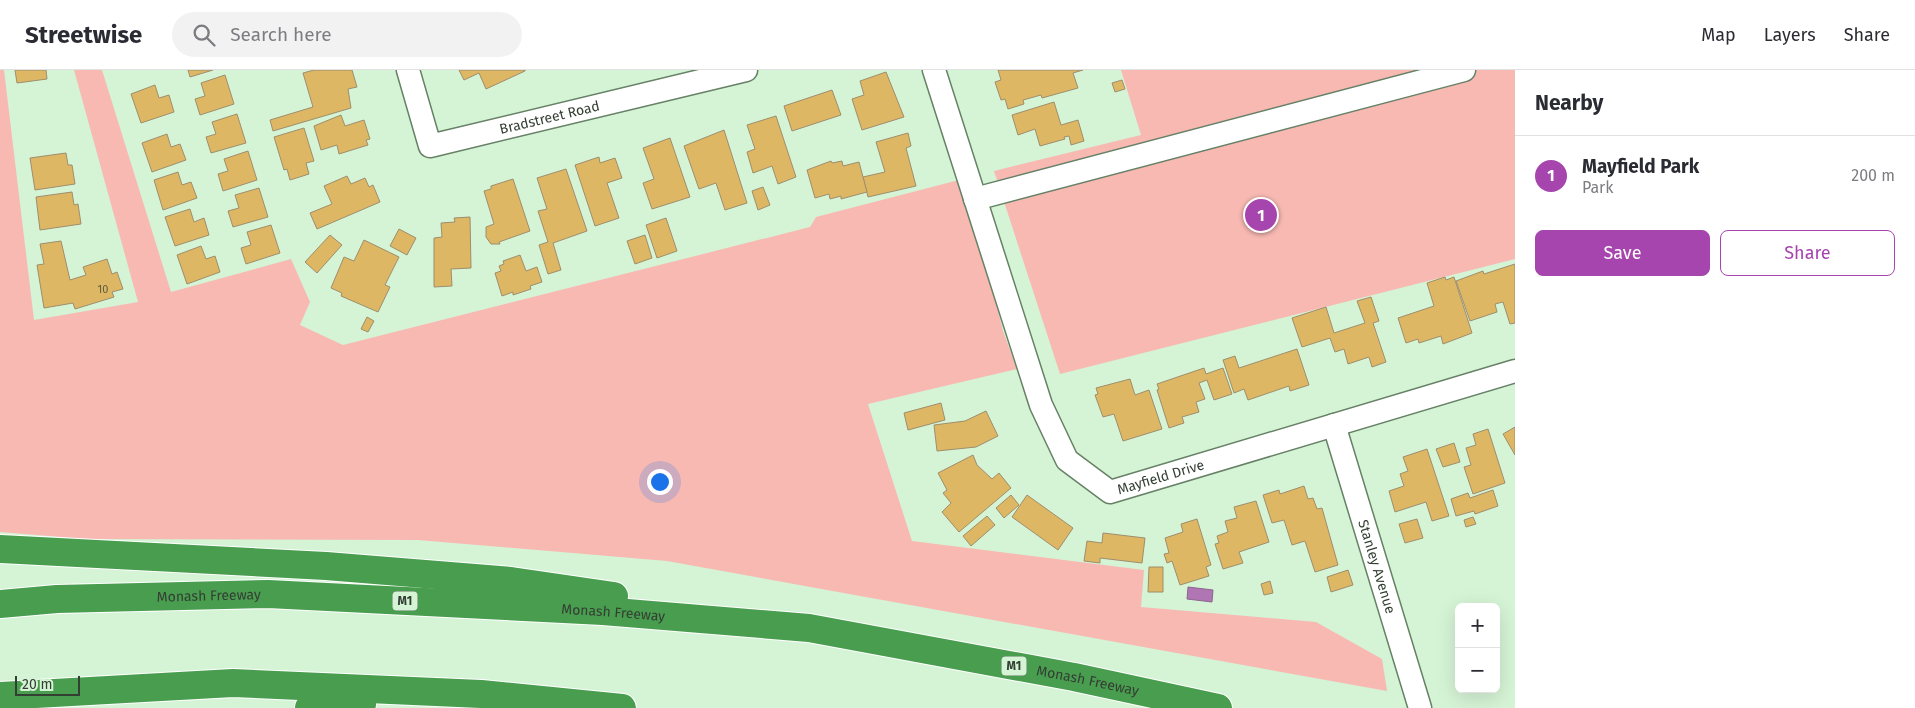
<!DOCTYPE html>
<meta charset="utf-8">
<style>
body{margin:0;font-family:"Fira Sans",sans-serif;background:#f2f2f3;color:#2b2b33}
.controls{position:absolute;right:15px;bottom:15px;display:grid;overflow:hidden;border-radius:8px;box-shadow:0 5px 20px #0002}
.controls button{width:45px;height:45px;display:grid;place-items:center;padding:0;border:0;border-bottom:1px solid #e1e1e2;background:#fff;color:#2b2b33;font:25px sans-serif}
.scale{position:absolute;left:15px;bottom:12px;width:65px;box-sizing:border-box;padding-left:5px;border:2px solid #343f34;border-top:0;font-size:14px;line-height:18px;white-space:nowrap;color:#343f34;-webkit-text-stroke:4px #d5f3d5;paint-order:stroke}
.you{position:absolute;left:659px;top:411px;width:18px;height:18px;margin:-12px;border:4px solid #fff;border-radius:50%;background:#1a73e8;box-shadow:0 0 0 8px #1a73e833}
.badge{display:grid;place-items:center;width:32px;height:32px;border-radius:50%;background:#a645ad;color:#fff;font-size:16px;font-weight:700}
.pin{position:absolute;translate:-50% -50%;border:2px solid #fff;box-shadow:0 1px 5px #0006}
.list{margin:0;padding:0;list-style:none}
h2{display:flex;justify-content:space-between;align-items:center;height:65px;margin:0;padding:0 20px;font-size:21px}
h2 small{font-size:16px;font-weight:400;color:#7c7c81}
.list li{display:grid;grid-template-columns:32px 1fr auto;gap:15px;align-items:center;box-sizing:border-box;height:80px;padding:0 20px;border-top:1px solid #e1e1e2}
.list b{display:block;font-size:19px;white-space:nowrap}
.list p{margin:0;font-size:16px;white-space:nowrap;color:#7c7c81}
.list em{font-size:16px;font-style:normal;color:#7c7c81}
.actions{display:flex;gap:10px;padding:15px 20px}
.actions a{flex:1;padding:11px 0;border:1px solid #a645ad;border-radius:8px;text-align:center;font-size:18px;color:#a645ad}
.actions .main{background:#a645ad;color:#fff}
.icon{flex:none;width:28px;height:28px;fill:none;stroke:currentColor;stroke-width:2;stroke-linecap:round;stroke-linejoin:round}
.map{position:relative;flex:none;width:1515px;height:638px;overflow:hidden}
header{display:flex;align-items:center;gap:30px;box-sizing:border-box;height:70px;padding:0 25px;background:#fff;border-bottom:1px solid #e1e1e2}
header strong{font-size:24px}
nav{display:flex;gap:28px;margin-inline-start:auto;font-size:18px}
.search{width:350px;height:45px;background:#f2f2f3;display:flex;align-items:center;gap:12px;box-sizing:border-box;padding:0 18px;border-radius:28px;color:#7c7c81;font-size:19px}
main{display:flex}
aside{flex:1;background:#fff}
.map>svg:first-child{display:block}
</style>
<header>
<strong>Streetwise</strong>
<div class="search"><svg class="icon" aria-label="search" viewBox="0 0 24 24"><circle cx="10" cy="10" r="6"/><path d="M15 15l6 6"/></svg>Search here</div>
<nav><a>Map</a><a>Layers</a><a>Share</a></nav>
</header>
<main>
<div class="map">
<svg width="1515" height="638" viewBox="0 0 1515 638">
<rect width="100%" height="100%" fill="#d5f3d5"/>
<!-- green -->
<g fill="#f8b9b3">
<polygon points="0,0 4,0 34,250 138,232 74,0 102,0 171,222 291,189 310,232 300,255 343,275 810,157 816,147 959,110 990,208 1003,261 1017,299 868,334 912,471 1144,500 1141,537 1316,552 1382,589 1387,621 667,491 418,470 86,469 0,462"/>
<polygon points="1121,0 1515,0 1515,189 1060,304 994,101 1141,65"/>
</g>
<!-- water -->
<polygon fill="#b076b3" stroke="#8b668d" points="1188,517 1213,520 1212,532 1187,529"/>
<!-- building -->
<g fill="#ddb764" stroke="#9e8e6d">
<polygon points="15,0 46,0 47,9 17,13"/>
<polygon points="188,0 213,0 190,7"/>
<polygon points="314,0 352,0 357,17 348,19 351,38 273,61 270,50 313,37 303,3"/>
<polygon points="459,0 525,0 525,1 486,19 479,3 464,10"/>
<polygon points="998,0 1083,0 1073,3 1078,18 1042,28 1041,25 1023,30 1024,34 1008,39 1005,29 1001,30 995,12 1001,10"/>
<polygon points="886,2 904,47 862,60 852,29 864,25 860,11"/>
<polygon points="225,5 234,34 200,45 195,29 205,26 201,13"/>
<polygon points="1122,10 1125,19 1115,22 1112,13"/>
<polygon points="155,15 159,28 169,25 174,42 141,53 131,24"/>
<polygon points="832,20 841,45 792,61 784,36"/>
<polygon points="1054,32 1061,55 1078,50 1084,71 1071,75 1069,66 1064,67 1065,69 1040,76 1035,59 1018,65 1012,45"/>
<polygon points="237,44 246,73 211,83 206,67 216,64 212,52"/>
<polygon points="341,45 345,56 364,50 370,69 366,70 368,75 339,84 337,75 321,80 314,56"/>
<polygon points="776,46 796,107 778,114 772,96 753,103 747,82 755,79 747,55"/>
<polygon points="304,58 314,91 306,93 309,104 290,110 287,99 284,100 274,67"/>
<polygon points="724,60 747,133 725,140 716,113 699,119 684,76"/>
<polygon points="908,63 911,76 906,78 916,116 868,127 863,107 885,102 876,72"/>
<polygon points="167,64 171,77 180,74 186,90 152,102 142,73"/>
<polygon points="670,68 690,127 652,139 643,113 654,109 643,78"/>
<polygon points="248,81 257,110 223,121 218,104 228,101 224,89"/>
<polygon points="66,83 68,95 72,95 75,114 35,120 30,88"/>
<polygon points="599,87 600,93 615,88 622,108 607,113 619,148 595,156 575,95"/>
<polygon points="831,91 832,93 842,91 843,96 859,92 867,122 841,129 841,126 830,129 829,124 815,128 807,100"/>
<polygon points="566,99 587,161 553,173 561,200 548,204 539,175 548,172 538,141 547,139 537,108"/>
<polygon points="178,102 182,115 191,112 197,128 163,140 154,110"/>
<polygon points="347,106 351,114 365,108 369,117 373,115 380,132 317,159 310,143 332,134 324,116"/>
<polygon points="513,109 530,161 499,172 500,174 491,174 486,167 486,157 494,154 484,121 491,119 491,116"/>
<polygon points="763,117 770,135 758,140 752,121"/>
<polygon points="259,118 268,147 233,157 228,141 239,138 235,125"/>
<polygon points="72,122 74,135 78,134 81,154 40,160 36,127"/>
<polygon points="190,139 194,152 204,148 209,165 175,176 165,147"/>
<polygon points="470,147 471,198 451,199 452,216 434,217 434,168 442,167 441,153 455,152 454,148"/>
<polygon points="666,148 677,181 657,188 646,155"/>
<polygon points="271,155 280,183 246,194 241,178 251,175 247,162"/>
<polygon points="399,159 416,168 407,185 390,176"/>
<polygon points="330,165 342,175 317,203 305,192"/>
<polygon points="645,165 652,188 635,194 627,171"/>
<polygon points="364,170 399,187 385,215 390,217 378,242 341,226 342,223 331,218 344,187 354,191"/>
<polygon points="61,171 70,210 86,205 83,197 107,189 112,204 117,202 123,219 112,222 114,227 75,239 73,233 44,238 37,195 44,194 40,174"/>
<polygon points="201,176 206,189 215,186 220,202 187,214 177,185"/>
<polygon points="520,185 526,201 537,197 542,212 530,216 531,219 513,225 513,222 502,226 495,203 501,201 499,196 504,194 503,191"/>
<polygon points="1515,194 1515,253 1510,254 1503,232 1495,234 1497,242 1470,251 1456,211 1483,201 1484,204"/>
<polygon points="1445,207 1446,210 1454,207 1472,263 1443,274 1441,266 1419,273 1418,269 1406,273 1398,248 1434,236 1427,213"/>
<polygon points="1371,227 1379,251 1373,253 1386,292 1372,297 1369,287 1348,294 1344,279 1335,282 1330,268 1302,277 1292,248 1326,237 1334,263 1365,253 1357,231"/>
<polygon points="367,247 374,251 368,262 361,259"/>
<polygon points="1297,279 1309,315 1290,321 1289,316 1248,330 1244,319 1234,323 1223,290 1235,286 1239,298"/>
<polygon points="1204,298 1206,304 1223,298 1232,324 1214,330 1207,310 1199,313 1205,329 1196,332 1199,342 1182,347 1184,353 1169,358 1157,320 1159,319 1157,314"/>
<polygon points="1130,309 1135,325 1149,320 1162,359 1123,371 1114,344 1103,347 1095,325 1098,324 1096,318"/>
<polygon points="941,333 945,350 908,360 904,343"/>
<polygon points="986,341 998,366 976,377 937,381 934,355 965,351"/>
<polygon points="1515,357 1515,385 1503,364"/>
<polygon points="1488,359 1505,413 1473,424 1464,397 1471,395 1466,378 1476,375 1473,364"/>
<polygon points="1454,373 1460,392 1443,397 1436,379"/>
<polygon points="1427,379 1449,446 1432,451 1426,432 1395,442 1389,421 1404,416 1400,404 1408,401 1403,387"/>
<polygon points="973,385 977,395 992,409 999,403 1011,418 959,462 942,442 951,433 943,423 947,420 938,403"/>
<polygon points="1304,416 1308,429 1313,428 1317,439 1322,438 1338,495 1315,502 1305,471 1292,475 1284,450 1272,453 1263,425 1279,420 1280,424"/>
<polygon points="1493,420 1498,436 1475,444 1474,441 1456,446 1451,429 1468,423 1470,428"/>
<polygon points="1011,425 1019,435 1004,448 996,438"/>
<polygon points="1027,425 1073,458 1058,480 1012,447"/>
<polygon points="1256,431 1269,472 1239,482 1243,493 1223,499 1215,474 1219,473 1217,466 1228,462 1225,451 1237,448 1234,437"/>
<polygon points="987,446 995,455 971,476 963,466"/>
<polygon points="1473,447 1476,454 1466,457 1464,450"/>
<polygon points="1197,449 1211,495 1206,497 1209,506 1180,515 1172,491 1167,493 1164,484 1169,483 1165,468 1183,462 1181,454"/>
<polygon points="1417,449 1423,468 1405,473 1399,454"/>
<polygon points="1103,463 1145,468 1142,493 1100,488 1100,493 1084,491 1087,471 1102,473"/>
<polygon points="1149,497 1163,497 1163,522 1148,522"/>
<polygon points="1348,500 1353,515 1331,522 1327,507"/>
<polygon points="1270,511 1273,523 1264,525 1261,514"/>
</g>
<g fill="none" stroke-linecap="round" stroke-linejoin="round">
<!-- minor casing -->
<g stroke="#668166" stroke-width="25">
<g id="minor">
<path id="s1" d="M408 0 430 76 746 0"/>
<path id="s2" d="M934 0 1041 335 1067 390 1110 422 1515 301"/>
<polyline points="975,129 1464,0"/>
<path id="s3" d="M1334 355 1420 638"/>
</g>
</g>
<!-- highway casing -->
<g stroke="#fff" stroke-width="30">
<g id="highway">
<polyline points="0,479 326,496 511,511 614,526"/>
<path id="s4" d="M0 534 57 529 268 524 603 541 809 558 1074 607 1218 638"/>
<polyline points="0,626 233,613 481,624 622,638"/>
<polyline points="309,638 362,634"/>
</g>
</g>
<!-- minor -->
<use href="#minor" stroke="#fff" stroke-width="22"/>
<!-- highway -->
<use href="#highway" stroke="#489d4e" stroke-width="28"/>
</g>
<g text-anchor="middle" stroke-width="4" stroke-linejoin="round" paint-order="stroke">
<!-- number labels -->
<g font-size="11" fill="#5e5d40">
<text x="103" y="223">10</text>
</g>
<!-- shield labels -->
<g fill="#d5f3d5" stroke="#647564" stroke-width="1">
<rect x="392.5" y="521.5" width="25" height="19" rx="4"/>
<rect x="1001.5" y="586.5" width="25" height="19" rx="4"/>
</g>
<g font-size="12" font-weight="bold" fill="#343f34">
<text x="405" y="535">M1</text>
<text x="1014" y="600">M1</text>
</g>
<!-- street labels -->
<g font-size="14" fill="#343f34" stroke="#d5f3d5">
<text dy="5" stroke="none"><textPath href="#s1" startOffset="202">Bradstreet Road</textPath></text>
<text dy="5" stroke="none"><textPath href="#s2" startOffset="519">Mayfield Drive</textPath></text>
<text dy="5" stroke="none"><textPath href="#s3" startOffset="148">Stanley Avenue</textPath></text>
<text dy="5" stroke="none"><textPath href="#s4" startOffset="209">Monash Freeway</textPath></text>
<text dy="5" stroke="none"><textPath href="#s4" startOffset="614">Monash Freeway</textPath></text>
<text dy="5" stroke="none"><textPath href="#s4" startOffset="1094">Monash Freeway</textPath></text>
</g>
</g>
</svg>
<div class="controls">
<button>+</button>
<button>−</button>
</div>
<div class="scale">20 m</div>
<div class="you"></div>
<div class="pin badge" style="left:1261px;top:145px">1</div>
</div>
<aside>
<h2>Nearby<small></small></h2>
<ul class="list">
<li><span class="badge">1</span><div><b>Mayfield Park</b><p>Park</p></div><em>200 m</em></li>
</ul>
<div class="actions"><a class="main">Save</a><a>Share</a></div>
</aside>
</main>
